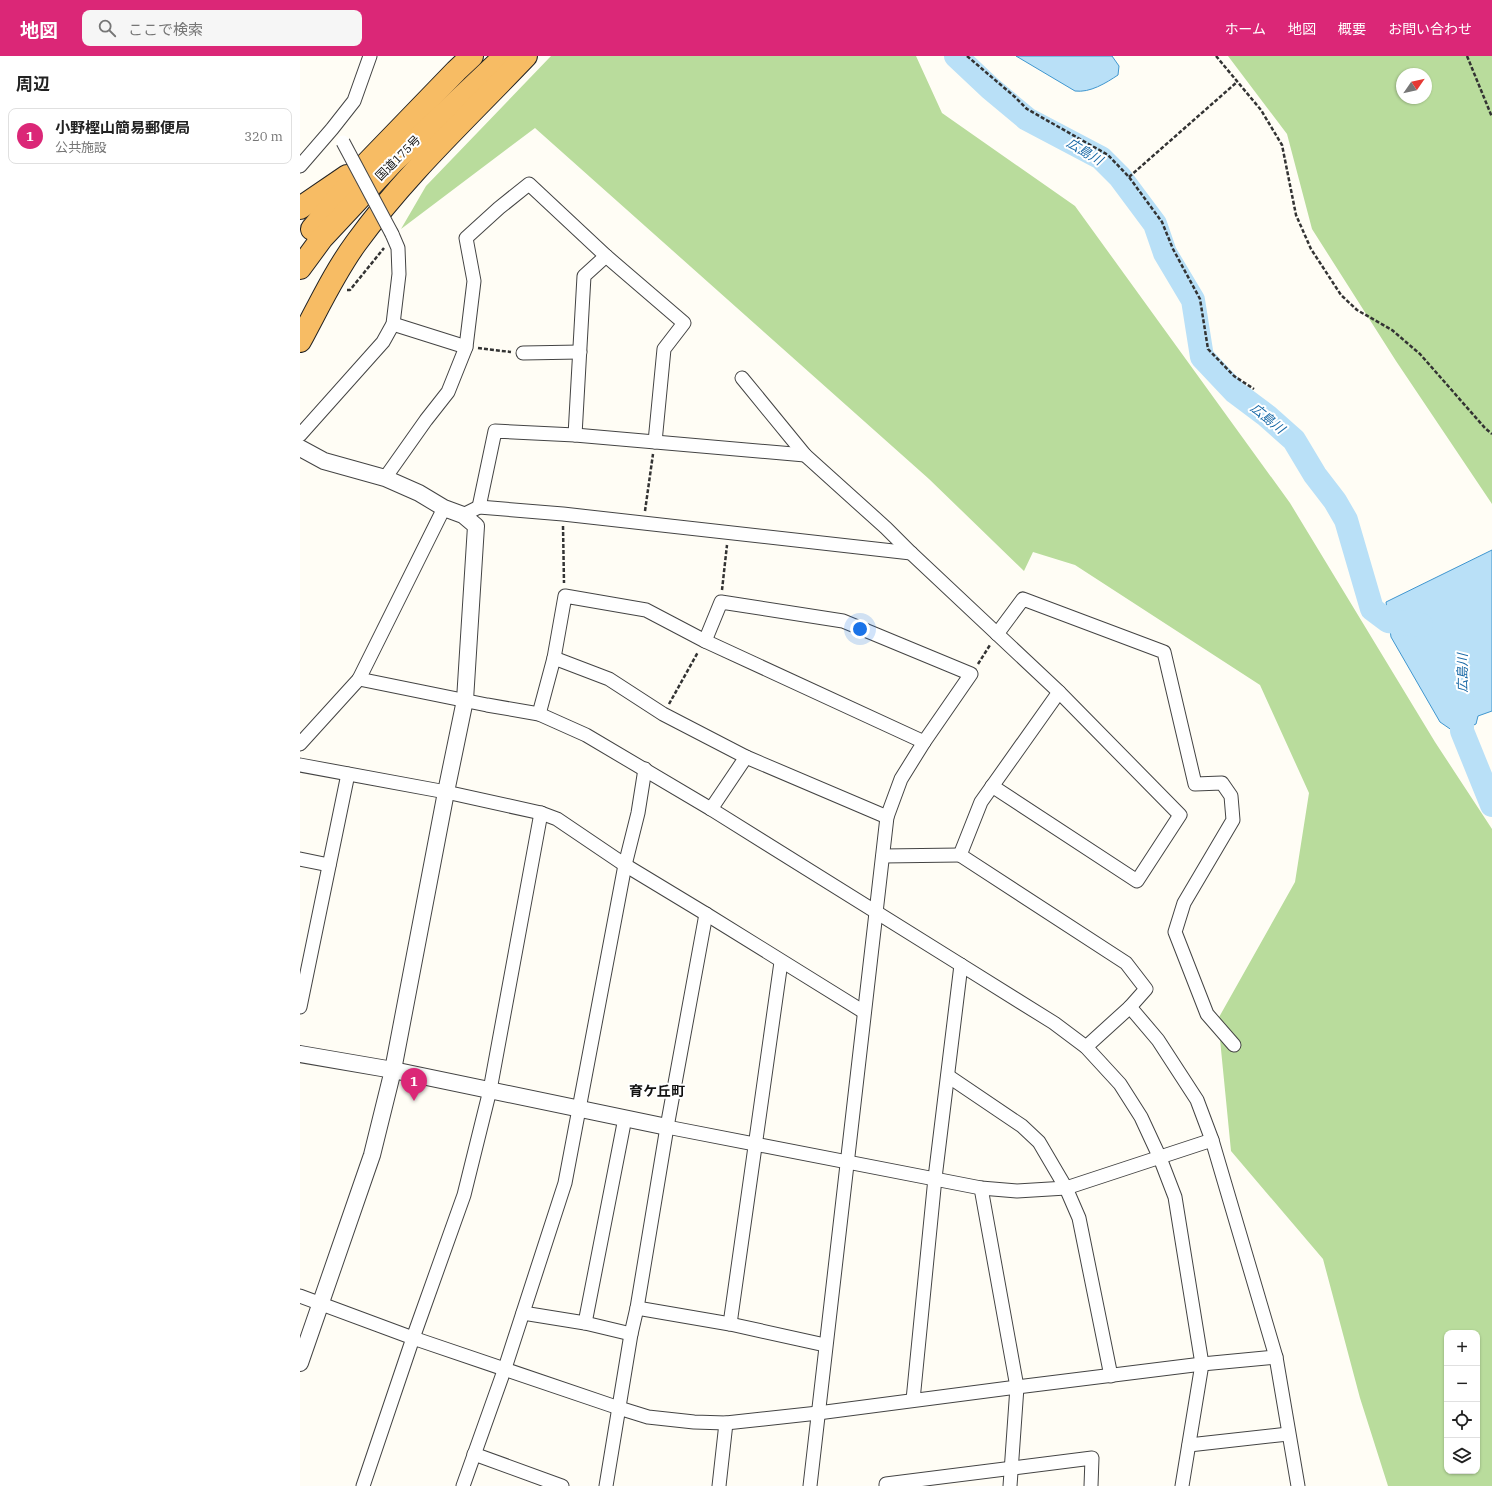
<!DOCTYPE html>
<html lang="ja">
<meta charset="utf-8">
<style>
body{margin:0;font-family:"IBM Plex Serif","Noto Sans JP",serif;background:#f6f6f6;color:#222}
.controls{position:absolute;right:12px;bottom:12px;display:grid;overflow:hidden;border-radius:8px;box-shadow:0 1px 3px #0004}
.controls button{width:36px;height:36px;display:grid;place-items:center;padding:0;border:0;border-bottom:1px solid #e0e0e0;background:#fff;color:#222;font:20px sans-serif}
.compass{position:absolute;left:1096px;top:12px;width:36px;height:36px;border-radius:50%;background:#fff;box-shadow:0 1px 3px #0004;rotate:56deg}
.you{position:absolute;left:560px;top:573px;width:14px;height:14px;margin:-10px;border:3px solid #fff;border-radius:50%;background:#1a73e8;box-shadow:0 0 0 6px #1a73e833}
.badge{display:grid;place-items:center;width:26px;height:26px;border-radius:50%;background:#db2777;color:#fff;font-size:13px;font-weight:700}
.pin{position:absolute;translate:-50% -33px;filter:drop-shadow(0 1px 2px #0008)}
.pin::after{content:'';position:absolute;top:21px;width:14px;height:12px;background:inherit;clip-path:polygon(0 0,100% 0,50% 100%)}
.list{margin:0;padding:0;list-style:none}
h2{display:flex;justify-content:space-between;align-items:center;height:52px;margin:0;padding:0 16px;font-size:17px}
h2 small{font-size:13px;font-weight:400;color:#767676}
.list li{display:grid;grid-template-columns:26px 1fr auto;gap:12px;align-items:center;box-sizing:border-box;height:56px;margin:0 8px 8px;padding:0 8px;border:1px solid #e0e0e0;border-radius:8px}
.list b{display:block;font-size:15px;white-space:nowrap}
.list p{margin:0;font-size:13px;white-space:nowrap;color:#767676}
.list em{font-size:13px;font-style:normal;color:#767676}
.icon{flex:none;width:22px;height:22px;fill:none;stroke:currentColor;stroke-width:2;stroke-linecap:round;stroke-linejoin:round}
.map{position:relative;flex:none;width:1192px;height:1430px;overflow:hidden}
header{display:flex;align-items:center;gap:24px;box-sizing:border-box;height:56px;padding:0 20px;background:#db2777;color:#fff}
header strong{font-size:19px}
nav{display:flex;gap:22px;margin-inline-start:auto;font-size:14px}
.search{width:280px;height:36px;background:#f6f6f6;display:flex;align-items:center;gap:10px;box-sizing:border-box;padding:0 14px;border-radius:8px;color:#767676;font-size:15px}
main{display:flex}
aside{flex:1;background:#fff}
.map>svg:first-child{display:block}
</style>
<header>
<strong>地図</strong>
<div class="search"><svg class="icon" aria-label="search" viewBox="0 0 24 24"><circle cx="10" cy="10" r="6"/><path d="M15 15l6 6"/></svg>ここで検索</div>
<nav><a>ホーム</a><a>地図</a><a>概要</a><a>お問い合わせ</a></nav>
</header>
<main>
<aside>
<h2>周辺<small></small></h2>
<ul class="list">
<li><span class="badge">1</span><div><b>小野樫山簡易郵便局</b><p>公共施設</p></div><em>320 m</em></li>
</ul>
</aside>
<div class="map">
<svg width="1192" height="1430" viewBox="0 0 1192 1430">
<rect width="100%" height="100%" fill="#fffdf5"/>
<!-- forest -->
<g fill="#b9dc9c" fill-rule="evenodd">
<path d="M251 0H616L642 57 775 150 990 447 1135 686 1192 773V1430H1088L1060 1342 1023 1203 931 1095 918 963 995 826 1009 737 960 629 775 509 733 496 724 515 629 423 235 72 101 173 126 130ZM1147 1277H1177V1415H1147Z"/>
<path d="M928 0H1192V448L1096 305 1012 173 987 78ZM1102 18H1126V42H1102Z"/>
</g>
<!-- water -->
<g fill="#b9e0f7" stroke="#3f96cf">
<path d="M716 0H812L819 10 818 19C806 27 790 37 775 35Z"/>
<polygon points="1192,494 1192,655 1178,660 1176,668 1156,677 1140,666 1091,581 1086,546"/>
</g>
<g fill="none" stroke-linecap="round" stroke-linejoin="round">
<!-- river -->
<g stroke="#b9e0f7" stroke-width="24">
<polyline points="656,0 690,32 727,63 801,102 820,121 855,168 865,197 893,244 902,301 935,336 967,360 994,384 1015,419 1035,445 1046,464 1072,553 1088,565 1121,569"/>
<polyline points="1162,643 1162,675 1192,749"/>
</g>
<!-- minor casing -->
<g stroke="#444" stroke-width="15">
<g id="minor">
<polyline points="0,110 32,73 54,45 70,0"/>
<polyline points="93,268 166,291"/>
<polyline points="223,297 280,296"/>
<polyline points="442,322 505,399 586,472 611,497 759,636 880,759 837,825 692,730"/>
<polyline points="0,379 83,286 93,268 99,218 98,192 92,178"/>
<polyline points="275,379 284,220 306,200"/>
<polyline points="85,422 126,364 148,336 166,291 174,225 166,182 199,152 229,128 306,200 384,267 364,293 355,386"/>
<polyline points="179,451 195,375 275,379 505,399"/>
<polyline points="163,459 179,451 263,458 611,497"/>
<polyline points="697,578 723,543 864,596 895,728 922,727 931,740 933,764 884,847 875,876 907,958 934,989"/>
<polyline points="405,585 421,546 543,565 671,618 624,686"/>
<polyline points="254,602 265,540 346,554 405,585 624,686 601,723 587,761 510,1430"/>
<polyline points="59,623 187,649 239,658 286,679 411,753 661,909 754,967 786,991 820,1028 841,1061 860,1102 875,1141 902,1308 882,1430"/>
<polyline points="759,636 681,746 660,799 826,907 846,933 830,951 786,991"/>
<polyline points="239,658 254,602 309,623 363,658 446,701 587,761"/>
<polyline points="0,688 59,623 144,452"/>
<polyline points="0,709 146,736 241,757 257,763 325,809 406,858 564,956"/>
<polyline points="411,753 446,701"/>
<polyline points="583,800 660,799"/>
<polyline points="0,803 29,809"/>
<polyline points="0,951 48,718"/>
<polyline points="830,951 858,984 897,1044 912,1084"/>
<polyline points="648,1020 722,1070 739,1086 766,1132 779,1162 811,1320"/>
<polyline points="367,1071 681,1132 717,1135 766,1132 912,1084 976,1301 998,1430"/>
<polyline points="681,1132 717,1331 710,1430"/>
<polyline points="0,1240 113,1282 319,1352 348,1361 394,1366 426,1367 518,1357 717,1331 902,1308 976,1301"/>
<polyline points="337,1252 430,1268 525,1289"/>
<polyline points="223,1257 285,1267 331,1278"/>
<polyline points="285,1267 325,1062"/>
<polyline points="430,1268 481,906"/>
<polyline points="613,1344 635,1122 661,909"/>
<polyline points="889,1389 988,1378"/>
<polyline points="174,1398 262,1430"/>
<polyline points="63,1430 113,1282 164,1139 190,1034 241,757"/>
<polyline points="163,1430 205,1312 265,1127 325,809 338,757 345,713"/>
<polyline points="306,1430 331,1278 337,1252 367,1071 406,858"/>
<polyline points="419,1430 426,1367"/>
<polyline points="586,1430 586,1428 792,1402 791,1430"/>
</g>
</g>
<!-- tertiary casing -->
<g stroke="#444" stroke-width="18">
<g id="tertiary">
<polyline points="0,392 24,405 85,422 119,437 144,452 163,459 176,470 165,644 146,736 93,1014 72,1099 0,1307"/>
<polyline points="0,998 93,1014 367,1071"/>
</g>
</g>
<!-- trunk casing -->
<g stroke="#222" stroke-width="24">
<g id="trunk">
<polyline points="0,152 47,120"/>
<polyline points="12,173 67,107 156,15 172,0"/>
<polyline points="0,212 22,182 93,106 205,0"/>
<path d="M0 285C18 252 34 217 56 187 105 119 168 61 226 0"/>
</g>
</g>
<!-- path -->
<g stroke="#333" stroke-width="2.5" stroke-dasharray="4 2" stroke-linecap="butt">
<polyline points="667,0 715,41 727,53 808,99 829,121 862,166 873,193 900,243 908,293 934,320 954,333"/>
<polyline points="916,0 961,54 982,89 996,159 1011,193 1041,239 1057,254 1092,274 1120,298 1185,372 1192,378"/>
<polyline points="1167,0 1192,61"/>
<polyline points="829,121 937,26"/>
<polyline points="47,234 50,234 84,192"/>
<polyline points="178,292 211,296"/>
<polyline points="345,455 353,398"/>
<polyline points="263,470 264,527"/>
<polyline points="422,534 427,489"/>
<polyline points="678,608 690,589"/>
<polyline points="369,648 398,596"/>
</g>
<!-- minor -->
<use href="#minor" stroke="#fff" stroke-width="13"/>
<!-- tertiary -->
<use href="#tertiary" stroke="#fff" stroke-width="16"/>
<!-- trunk -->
<use href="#trunk" stroke="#f7bc64" stroke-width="22"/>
<!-- minor-bridge casing -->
<g stroke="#444" stroke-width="15" stroke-linecap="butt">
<polyline id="minor-bridge" points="43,86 92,178"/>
</g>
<!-- minor-bridge -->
<use href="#minor-bridge" stroke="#fff" stroke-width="13"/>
</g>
<g text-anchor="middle" stroke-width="4" stroke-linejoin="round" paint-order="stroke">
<!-- street labels -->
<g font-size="12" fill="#111" stroke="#fff">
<text transform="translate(98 102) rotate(-45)" y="4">国道175号</text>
</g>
<!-- water labels -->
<g font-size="13" font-style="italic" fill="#1768a6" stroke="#fff">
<text transform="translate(785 95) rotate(31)" y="5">広島川</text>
<text transform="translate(968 362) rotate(39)" y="5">広島川</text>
<text transform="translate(1162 617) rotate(-90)" y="5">広島川</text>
</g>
<!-- quarter labels -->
<g font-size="14" font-weight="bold" fill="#111" stroke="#fff">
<text x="357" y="1040">育ケ丘町</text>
</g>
</g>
</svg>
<div class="controls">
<button>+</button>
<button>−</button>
<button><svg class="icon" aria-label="locate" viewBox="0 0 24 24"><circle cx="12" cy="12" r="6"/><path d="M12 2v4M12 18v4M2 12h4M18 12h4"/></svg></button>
<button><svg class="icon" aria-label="layers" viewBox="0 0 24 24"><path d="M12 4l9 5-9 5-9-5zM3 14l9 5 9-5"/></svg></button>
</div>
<svg class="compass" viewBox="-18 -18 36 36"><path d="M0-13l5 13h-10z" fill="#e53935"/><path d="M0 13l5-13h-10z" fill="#767676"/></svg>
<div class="you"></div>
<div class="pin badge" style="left:114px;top:1045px">1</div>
</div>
</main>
